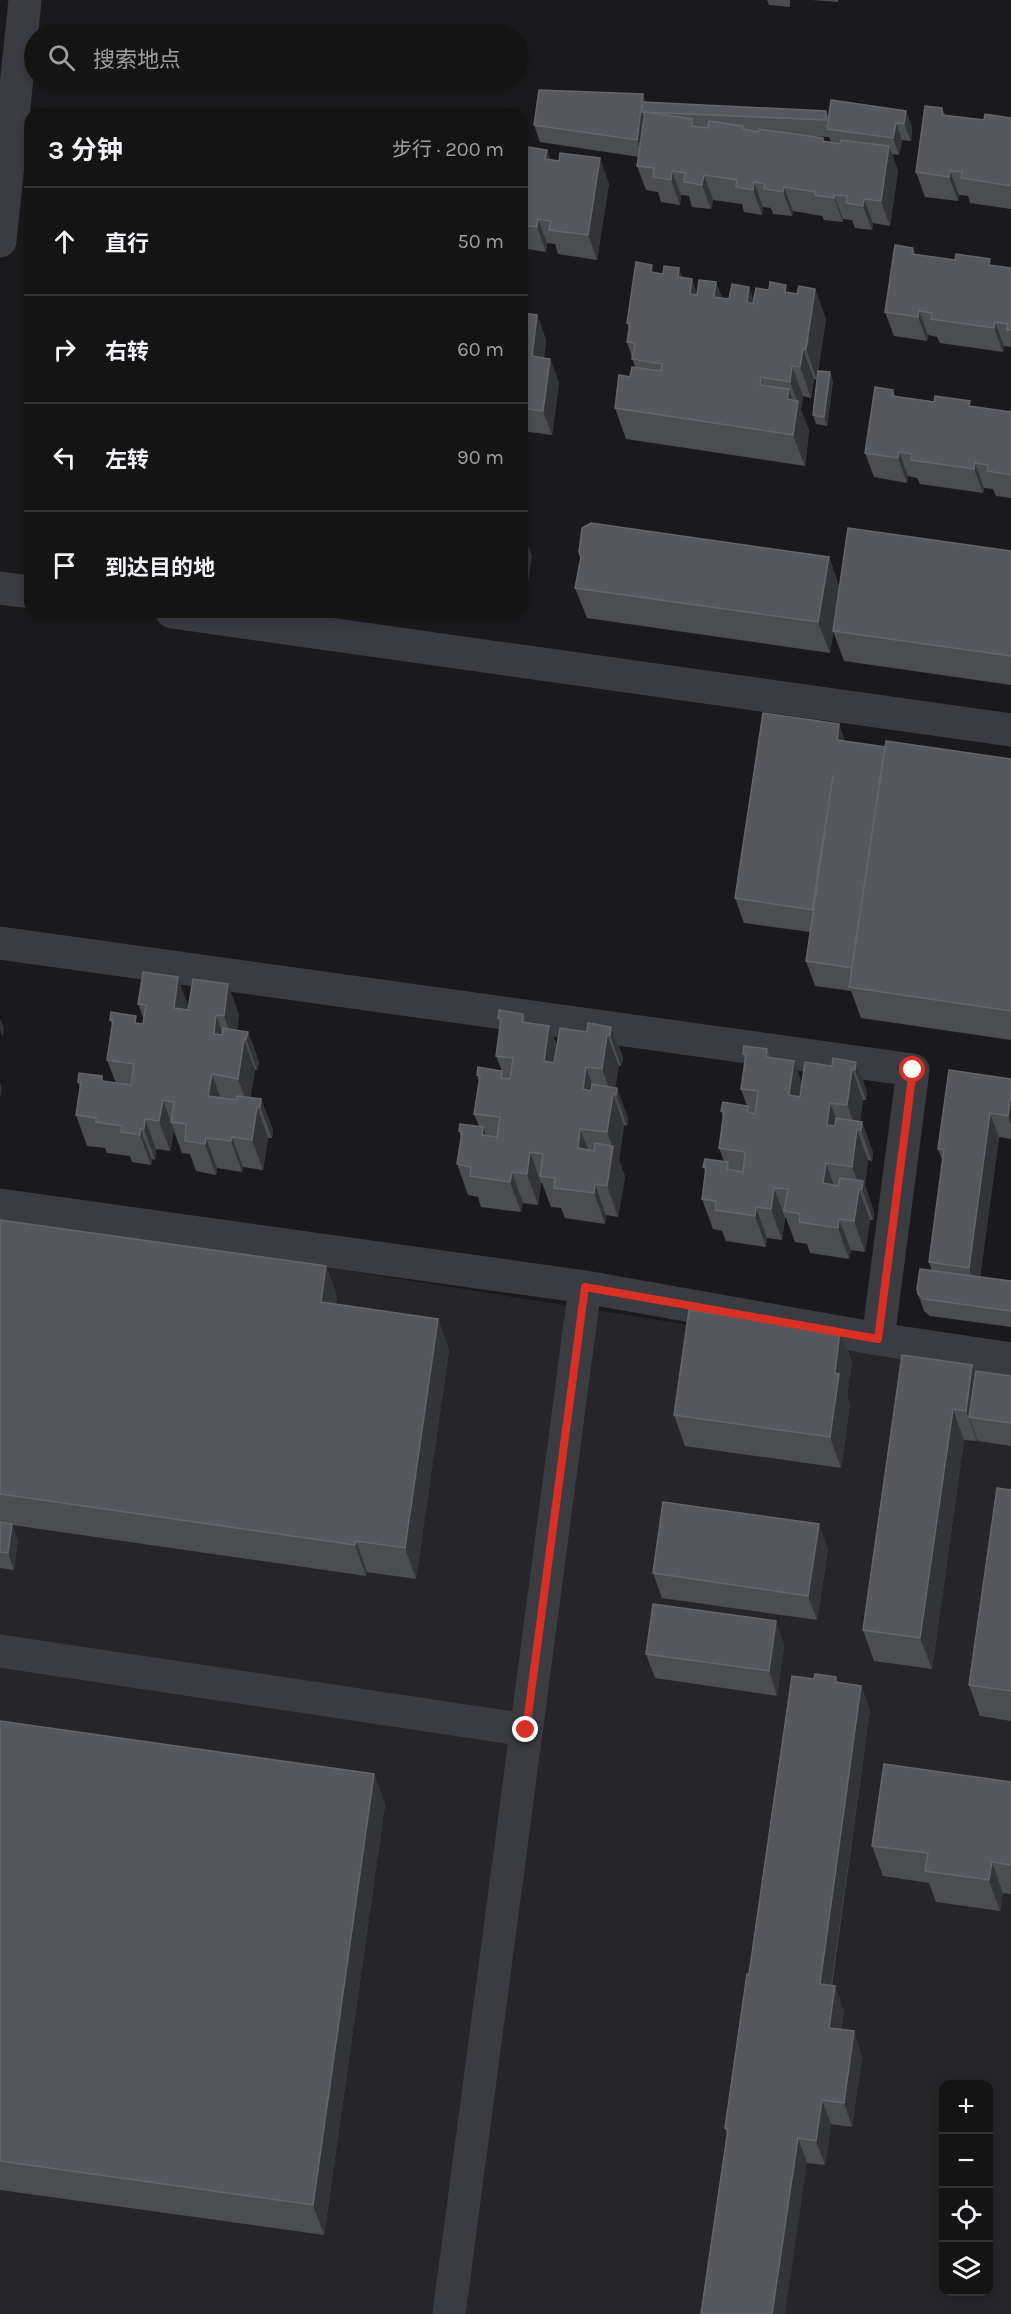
<!DOCTYPE html>
<html lang="zh">
<meta charset="utf-8">
<style>
body{margin:0;font-family:Karla,"Noto Sans SC",sans-serif;background:#1d1d1e;color:#f1f3f6}
.controls{position:absolute;right:18px;bottom:18px;display:grid;overflow:hidden;border-radius:12px;box-shadow:0 3px 9px #0003}
.controls button{width:54px;height:54px;display:grid;place-items:center;padding:0;border:0;border-bottom:2px solid #333334;background:#141415;color:#f1f3f6;font:30px sans-serif}
.stop{position:absolute;width:18px;height:18px;margin:-14px;border:4px solid #d93025;border-radius:50%;background:#fff}
.stop.end{background:#d93025;border-color:#fff;box-shadow:0 2px 6px #0008}
.list{margin:0;padding:0;list-style:none}
h2{display:flex;justify-content:space-between;align-items:center;height:78px;margin:0;padding:0 24px;font-size:26px}
h2 small{font-size:20px;font-weight:400;color:#9d9ea0}
.list li{display:grid;grid-template-columns:39px 1fr auto;gap:18px;align-items:center;box-sizing:border-box;height:108px;padding:0 24px;border-top:2px solid #333334}
.list b{display:block;font-size:22px;white-space:nowrap}
.list em{font-size:20px;font-style:normal;color:#9d9ea0}
.icon{flex:none;width:33px;height:33px;fill:none;stroke:currentColor;stroke-width:2;stroke-linecap:round;stroke-linejoin:round}
.map{position:relative;flex:none;width:1011px;height:2314px;overflow:hidden}
.search{position:absolute;background:#141415;box-shadow:0 3px 9px #0003;left:24px;top:24px;width:504px;height:66px;display:flex;align-items:center;gap:15px;box-sizing:border-box;padding:0 21px;border-radius:33px;color:#9d9ea0;font-size:22px}
.panel{position:absolute;background:#141415;box-shadow:0 3px 9px #0003;left:24px;top:108px;width:504px;height:510px;border-radius:18px}
.map>svg:first-child{display:block}
</style>
<div class="map">
<svg width="1011" height="2314" viewBox="0 0 1011 2314">
<rect width="100%" height="100%" fill="#1a1a1c"/>
<!-- built -->
<path fill="#262629" fill-rule="evenodd" d="M0 1220 185 1245 1011 1376V2314H0ZM944 2084H988V2292H944Z"/>
<g fill="none" stroke-linecap="round" stroke-linejoin="round">
<!-- minor -->
<g stroke="#3b3c41" stroke-width="33">
<polyline points="0,241 25,0"/>
<polyline points="0,943 913,1070 878,1339"/>
<polyline points="0,1205 585,1287 878,1339 1011,1359"/>
<polyline points="0,1651 526,1730"/>
<polyline points="449,2314 585,1287"/>
</g>
<!-- tertiary -->
<g stroke="#3b3c41" stroke-width="33">
<polyline points="0,588 30,592"/>
<polyline points="172,612 1011,730"/>
</g>
</g>
<!-- wall -->
<g fill="#4b4d51" fill-rule="evenodd">
<polygon points="767,0 790,0 790,7 769,5"/>
<polygon points="812,0 838,0 838,2"/>
<path d="M646 102 826 111 828 116 906 111 912 128 911 141 902 140 899 155 892 154 898 171 890 226 873 223 872 230 855 228 852 220 843 219V222L824 220 822 216 793 211 792 216 773 214 771 208 763 207 762 215 744 212 742 204 713 200 711 209 692 207 689 196 681 195 680 205 661 202 658 192 646 190 637 166 639 157 540 142 534 125ZM809 136 829 137 831 142 824 141Z"/>
<polygon points="942,108 945,115 984,120 1011,118 1011,209 970,203 968,196 959,195 958,201 925,197 916,172"/>
<polygon points="522,146 547,150 550,160 609,183 597,260 558,254 555,244 547,243 546,252 522,248"/>
<polygon points="913,248 915,254 1011,268 1011,347 1004,346 1003,352 940,343 937,337 928,335 927,341 894,336 885,312"/>
<polygon points="655,273 683,278 697,294 716,282 722,298 729,299 754,300 789,292 797,294 815,289 826,319 818,371 833,381 827,426 816,424 813,415 817,380 814,379 811,398 803,396 801,410 809,431 805,466 626,439 615,408 635,367 627,342 629,329 627,323"/>
<polygon points="522,313 537,315 546,340 544,358 550,359 559,383 552,435 522,431"/>
<polygon points="893,390 895,396 1011,412 1011,410 1011,498 996,496 993,489 984,488 983,493 920,484 917,478 908,476 907,483 874,477 865,453"/>
<polygon points="1011,551 1011,685 844,661 833,631 830,653 587,618 575,588 829,557 839,586"/>
<polygon points="846,741 885,747 1011,759 1011,1040 861,1018 851,991 815,986 806,961 810,932 744,923 735,898"/>
<polygon points="228,984 239,1015 237,1030 248,1032 259,1062 257,1070 255,1070 250,1098 261,1099 273,1130 272,1138 268,1138 263,1170 243,1167 242,1172 217,1168 216,1175 196,1171 190,1154 182,1153 174,1131 170,1151 156,1149 155,1160 152,1159 151,1165 132,1162 130,1156 107,1153 105,1148 87,1146 76,1115 80,1088 78,1082 104,1081 116,1083 107,1060 113,1026 110,1020 143,1024 144,1020 138,1004 189,1007"/>
<polygon points="523,1014 526,1022 549,1026 557,1046 587,1032 611,1027 623,1058 621,1066 619,1066 615,1087 628,1118 627,1126 624,1125 619,1160 625,1177 618,1217 606,1215 605,1224 565,1218 561,1208 551,1207 542,1183 541,1183 538,1205 523,1203 521,1212 481,1207 478,1197 468,1195 457,1164 461,1138 459,1131 479,1126 474,1114 479,1082 477,1075 502,1071 496,1056 500,1026 498,1018"/>
<polygon points="767,1049 770,1057 802,1084 832,1066 856,1062 867,1092 866,1100 863,1100 860,1122 862,1122 873,1153 872,1161 868,1160 865,1185 874,1212 873,1220 870,1220 865,1252 851,1250 849,1259 810,1253 807,1244 795,1242 786,1218 785,1218 782,1240 767,1238 766,1247 726,1241 722,1231 713,1229 702,1199 706,1172 703,1167 724,1161 719,1148 723,1117 721,1111 747,1106 741,1089 745,1060 743,1054"/>
<polygon points="1011,1079 1011,1139 999,1137 980,1277 1011,1281 1011,1327 930,1316 924,1311 918,1294 932,1271 929,1262 943,1162 938,1149"/>
<polygon points="0,1220 326,1266 337,1297 336,1304 438,1319 449,1350 416,1579 367,1572 366,1576 12,1525 18,1540 14,1570 0,1568"/>
<polygon points="840,1331 852,1362 847,1396 850,1405 841,1468 685,1446 674,1415"/>
<polygon points="902,1355 972,1365 975,1373 1011,1376 1011,1446 978,1441 977,1439 977,1441 964,1440 932,1669 874,1661 863,1630"/>
<polygon points="1011,1490 1011,1721 980,1716 969,1685"/>
<polygon points="828,1549 817,1620 662,1598 653,1573"/>
<polygon points="784,1645 777,1696 655,1678 646,1654"/>
<polygon points="836,1677 838,1683 861,1686 870,1710 832,1986 844,2010 841,2030 862,2056 852,2127 831,2124 825,2165 807,2163 727,2134 725,2128 749,1974"/>
<polygon points="0,1721 374,1774 385,1805 324,2235 0,2190"/>
<polygon points="1011,1782 1011,1894 1003,1893 1000,1911 936,1902 929,1883 883,1876 872,1846"/>
</g>
<!-- shaded-wall -->
<g fill="#333437">
<polygon points="643,94 649,111 642,112 647,126 643,157 637,140"/>
<polygon points="906,111 912,128 911,141 904,124"/>
<polygon points="896,123 902,140 899,155 893,138"/>
<polygon points="889,146 898,171 890,226 881,201"/>
<polygon points="547,150 556,174 545,159"/>
<polygon points="600,158 609,183 597,260 588,235"/>
<polygon points="672,171 681,195 680,205 671,180"/>
<polygon points="950,171 959,195 958,201 949,177"/>
<polygon points="704,175 713,200 711,209 702,185"/>
<polygon points="754,182 763,207 762,215 753,190"/>
<polygon points="784,187 793,211 792,216 783,192"/>
<polygon points="834,195 843,219 843,222 834,198"/>
<polygon points="864,199 873,223 872,230 863,206"/>
<polygon points="538,219 547,243 546,252 537,227"/>
<polygon points="679,268 690,299 678,277"/>
<polygon points="692,279 703,310 690,294"/>
<polygon points="716,282 727,313 714,297"/>
<polygon points="749,287 760,318 747,302"/>
<polygon points="815,289 826,319 817,380 806,349"/>
<polygon points="919,311 928,335 927,341 918,317"/>
<polygon points="537,315 546,340 540,380 532,356"/>
<polygon points="995,322 1004,346 1003,352 994,328"/>
<polygon points="803,349 814,379 811,398 800,367"/>
<polygon points="550,359 559,383 552,435 543,411"/>
<polygon points="792,366 803,396 801,410 809,431 805,466 793,435 787,399 789,389 797,411 798,403 790,382"/>
<polygon points="830,372 833,381 827,426 824,417"/>
<polygon points="899,452 908,476 907,483 898,458"/>
<polygon points="975,463 984,488 983,493 974,469"/>
<polygon points="522,529 532,556 524,609 522,604"/>
<polygon points="829,557 840,588 830,653 818,622"/>
<polygon points="839,724 848,749 837,740"/>
<polygon points="833,775 821,934 812,910"/>
<polygon points="178,977 189,1008 185,1039 174,1008"/>
<polygon points="228,984 239,1015 235,1047 224,1016"/>
<polygon points="216,1015 227,1046 214,1034"/>
<polygon points="0,1018 4,1028 3,1037 0,1030"/>
<polygon points="549,1026 560,1057 555,1091 544,1061"/>
<polygon points="611,1027 623,1058 621,1066 610,1035"/>
<polygon points="248,1032 259,1062 257,1070 246,1039"/>
<polygon points="607,1035 619,1066 614,1095 613,1094 624,1125 619,1160 625,1177 618,1217 607,1186 613,1148 607,1132 612,1097 602,1069"/>
<polygon points="244,1039 255,1070 249,1109 238,1079"/>
<polygon points="794,1061 805,1092 800,1126 789,1095"/>
<polygon points="856,1062 867,1092 866,1100 855,1070"/>
<polygon points="586,1067 597,1098 583,1089"/>
<polygon points="852,1069 863,1100 859,1130 857,1129 868,1160 865,1185 874,1212 873,1220 862,1189 860,1189 852,1167 857,1132 847,1105"/>
<polygon points="212,1074 223,1105 208,1096"/>
<polygon points="0,1081 2,1088 0,1099"/>
<polygon points="617,1088 628,1118 627,1126 616,1095"/>
<polygon points="1011,1092 1011,1125 1008,1116"/>
<polygon points="261,1099 273,1130 272,1138 260,1107"/>
<polygon points="163,1100 174,1131 170,1151 159,1121"/>
<polygon points="830,1103 842,1133 827,1125"/>
<polygon points="257,1107 268,1138 263,1170 252,1140"/>
<polygon points="990,1113 999,1137 978,1292 969,1268"/>
<polygon points="145,1119 156,1149 155,1160 144,1129"/>
<polygon points="862,1122 873,1153 872,1161 861,1130"/>
<polygon points="483,1127 494,1158 482,1135"/>
<polygon points="140,1129 152,1159 151,1165 140,1135"/>
<polygon points="580,1129 592,1159 578,1148"/>
<polygon points="232,1137 243,1167 242,1172 231,1141"/>
<polygon points="206,1138 217,1168 216,1175 205,1144"/>
<polygon points="530,1152 541,1183 538,1205 527,1174"/>
<polygon points="826,1163 837,1194 823,1183"/>
<polygon points="512,1172 523,1203 521,1212 510,1182"/>
<polygon points="595,1184 606,1215 605,1224 594,1193"/>
<polygon points="774,1188 785,1218 782,1240 771,1209"/>
<polygon points="859,1189 870,1220 865,1252 854,1221"/>
<polygon points="756,1207 767,1238 766,1247 755,1216"/>
<polygon points="839,1219 851,1250 849,1259 838,1228"/>
<polygon points="326,1266 337,1297 332,1333 321,1302"/>
<polygon points="438,1319 449,1350 416,1579 405,1548"/>
<polygon points="840,1331 852,1362 847,1396 850,1405 841,1468 830,1437 835,1373"/>
<polygon points="972,1365 983,1396 969,1417 977,1439 977,1441 966,1411"/>
<polygon points="953,1409 964,1440 932,1669 920,1638"/>
<polygon points="12,1524 18,1540 14,1570 8,1553"/>
<polygon points="819,1524 828,1549 817,1620 808,1596"/>
<polygon points="356,1541 367,1572 366,1576 355,1545"/>
<polygon points="776,1621 784,1645 777,1696 769,1671"/>
<polygon points="861,1686 870,1710 828,2008 820,1984"/>
<polygon points="374,1774 385,1805 324,2235 313,2205"/>
<polygon points="992,1862 1003,1893 1000,1911 989,1880"/>
<polygon points="835,1986 844,2010 838,2052 829,2028"/>
<polygon points="854,2031 862,2056 852,2127 844,2103"/>
<polygon points="822,2100 831,2124 825,2165 816,2141"/>
<polygon points="798,2138 807,2163 785,2314 772,2314"/>
</g>
<!-- building -->
<g fill="#56585d" stroke="#64666c" stroke-width="1.5">
<polygon points="539,90 643,94 637,140 534,125"/>
<polygon points="831,100 906,111 904,124 896,123 893,138 827,129"/>
<polygon points="643,102 826,111 826,120 642,112"/>
<polygon points="925,106 942,108 942,115 984,120 985,114 1011,118 1011,186 961,178 962,172 950,171 949,177 916,172"/>
<polygon points="645,112 692,119 692,126 708,128 709,121 743,126 743,129 758,132 759,129 823,138 823,141 840,144 841,140 889,146 881,201 864,199 863,206 846,203 847,196 834,195 834,198 815,195 815,192 784,187 783,192 764,189 765,184 754,182 753,190 736,187 737,180 704,175 702,185 684,182 685,173 672,171 671,180 653,177 654,168 637,166"/>
<polygon points="522,146 547,150 545,159 559,161 560,153 600,158 588,235 549,230 551,221 538,219 537,227 522,225"/>
<polygon points="895,245 913,248 912,254 955,260 956,254 990,259 989,265 1011,268 1011,330 1007,330 1008,324 995,322 994,328 931,319 932,313 919,311 918,317 885,312"/>
<polygon points="636,262 652,265 651,272 663,274 664,266 679,268 678,277 692,279 690,294 697,295 699,280 716,282 714,297 729,299 732,284 749,287 747,302 753,304 756,288 769,290 770,282 786,285 785,292 797,294 799,286 815,289 806,349 803,349 800,367 792,366 790,382 761,377 760,385 789,389 787,399 798,401 793,435 615,408 619,375 630,377 632,367 661,371 662,364 632,359 635,343 627,342 630,323 627,323"/>
<polygon points="522,313 537,315 532,356 550,359 543,411 522,408"/>
<polygon points="818,371 830,372 824,417 813,415"/>
<polygon points="875,387 893,390 892,396 934,402 935,396 970,401 969,406 1011,412 1011,410 1011,475 987,471 988,465 975,463 974,469 911,460 912,454 899,452 898,458 865,453"/>
<polygon points="591,523 829,557 818,622 575,588 581,557 579,552 582,528"/>
<polygon points="848,528 1011,551 1011,656 833,631"/>
<polygon points="763,713 839,724 837,740 885,747 852,968 806,961 833,775 812,910 735,898"/>
<polygon points="886,741 1011,759 1011,1011 849,987"/>
<polygon points="143,972 178,977 174,1008 188,1010 193,979 228,984 224,1016 216,1015 214,1034 222,1035 223,1028 248,1032 246,1039 244,1039 238,1079 212,1074 208,1096 236,1100 237,1096 261,1099 260,1107 257,1107 252,1140 232,1137 231,1141 206,1138 205,1144 185,1141 186,1124 171,1122 174,1102 163,1100 159,1121 145,1119 144,1129 140,1129 140,1135 121,1132 122,1126 96,1122 96,1118 76,1115 81,1082 78,1082 79,1073 102,1076 102,1081 131,1085 134,1064 107,1060 113,1020 110,1020 111,1012 136,1016 135,1023 143,1024 146,1005 138,1004"/>
<polygon points="499,1010 523,1014 522,1022 549,1026 544,1061 554,1063 560,1028 587,1032 588,1023 611,1027 610,1035 607,1035 602,1069 586,1067 583,1089 591,1091 592,1084 617,1088 616,1095 613,1094 607,1132 580,1129 578,1148 594,1151 595,1143 613,1146 607,1186 595,1184 594,1193 554,1188 555,1178 540,1176 543,1154 530,1152 527,1174 512,1172 510,1182 470,1176 471,1167 457,1164 462,1132 459,1131 460,1124 483,1127 482,1135 497,1137 500,1117 474,1114 480,1076 477,1075 478,1067 502,1071 501,1078 510,1079 513,1058 496,1056 501,1019 498,1018"/>
<polygon points="744,1046 767,1049 766,1057 794,1061 789,1095 800,1097 805,1062 832,1066 833,1058 856,1062 855,1070 852,1069 847,1105 830,1103 827,1125 835,1126 836,1118 862,1122 861,1130 857,1129 852,1167 826,1163 823,1183 838,1186 840,1178 863,1181 862,1189 859,1189 854,1221 839,1219 838,1228 799,1222 800,1214 784,1211 788,1189 774,1188 771,1209 756,1207 755,1216 715,1210 716,1201 702,1199 706,1167 703,1167 705,1159 728,1162 727,1169 743,1172 745,1152 719,1148 724,1111 721,1111 723,1102 748,1106 747,1112 755,1114 758,1091 741,1089 746,1054 743,1054"/>
<polygon points="949,1070 1011,1079 1011,1092 1008,1116 990,1113 969,1268 929,1262 944,1149 938,1149"/>
<polygon points="0,1220 326,1266 321,1302 438,1319 405,1548 356,1541 355,1545 0,1494"/>
<polygon points="920,1269 1011,1281 1011,1311 924,1299 918,1294 917,1289"/>
<polygon points="689,1310 840,1331 835,1373 839,1374 830,1437 674,1415"/>
<polygon points="902,1355 972,1365 966,1411 953,1409 920,1638 863,1630"/>
<polygon points="976,1371 1011,1376 1011,1423 969,1417"/>
<polygon points="997,1488 1011,1490 1011,1691 969,1685"/>
<polygon points="663,1502 819,1524 808,1596 653,1573"/>
<polygon points="0,1522 12,1524 8,1553 0,1552"/>
<polygon points="653,1604 776,1621 769,1671 646,1654"/>
<polygon points="815,1674 836,1677 835,1682 861,1686 820,1984 835,1986 829,2028 854,2031 844,2103 822,2100 816,2141 798,2138 772,2314 701,2314 728,2129 725,2128 747,1974 749,1974 792,1676 814,1679"/>
<polygon points="0,1721 374,1774 313,2205 0,2161"/>
<polygon points="884,1764 1011,1782 1011,1865 992,1862 989,1880 925,1871 928,1853 872,1846"/>
</g>
<g fill="none" stroke-linecap="round" stroke-linejoin="round">
<!-- route -->
<polyline stroke="#d93025" stroke-width="8" points="526,1730 585,1287 878,1339 913,1070"/>
</g>
</svg>
<div class="controls">
<button>+</button>
<button>−</button>
<button><svg class="icon" aria-label="locate" viewBox="0 0 24 24"><circle cx="12" cy="12" r="6"/><path d="M12 2v4M12 18v4M2 12h4M18 12h4"/></svg></button>
<button><svg class="icon" aria-label="layers" viewBox="0 0 24 24"><path d="M12 4l9 5-9 5-9-5zM3 14l9 5 9-5"/></svg></button>
</div>
<div class="stop" style="left:913px;top:1070px"></div>
<div class="stop end" style="left:526px;top:1730px"></div>
<div class="search"><svg class="icon" aria-label="search" viewBox="0 0 24 24"><circle cx="10" cy="10" r="6"/><path d="M15 15l6 6"/></svg>搜索地点</div>
<section class="panel">
<h2>3 分钟<small>步行 · 200 m</small></h2>
<ul class="list">
<li><svg class="icon" aria-label="ahead" viewBox="0 0 24 24"><path d="M12 20V5M6 11l6-6 6 6"/></svg><div><b>直行</b></div><em>50 m</em></li>
<li><svg class="icon" aria-label="right" viewBox="0 0 24 24"><path d="M7 20v-9h11M14 6l5 5-5 5"/></svg><div><b>右转</b></div><em>60 m</em></li>
<li><svg class="icon" aria-label="left" viewBox="0 0 24 24"><path d="M17 20v-9H6M10 6l-5 5 5 5"/></svg><div><b>左转</b></div><em>90 m</em></li>
<li><svg class="icon" aria-label="arrive" viewBox="0 0 24 24"><path d="M6 21V4h12l-3 4 3 4H6"/></svg><div><b>到达目的地</b></div></li>
</ul>
</section>
</div>
